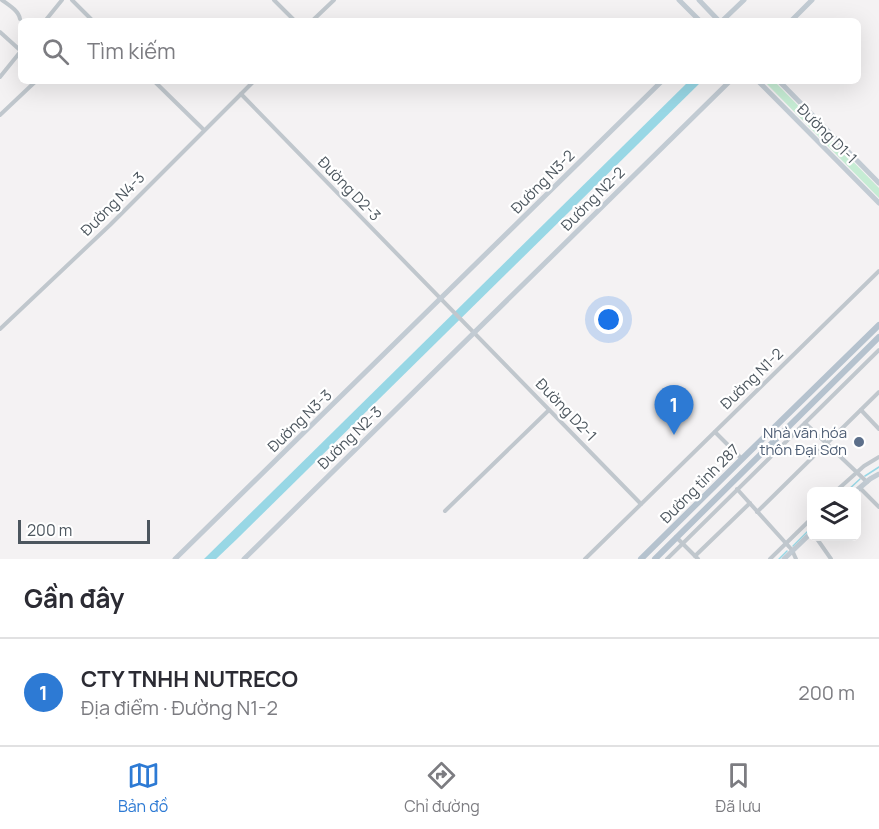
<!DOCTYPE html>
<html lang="vi">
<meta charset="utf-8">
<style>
body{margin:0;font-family:Manrope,sans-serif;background:#f7f7f7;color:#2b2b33}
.controls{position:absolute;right:18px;bottom:18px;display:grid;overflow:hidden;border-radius:9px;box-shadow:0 6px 24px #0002}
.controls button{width:54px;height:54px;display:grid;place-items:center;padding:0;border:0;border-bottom:2px solid #e1e1e2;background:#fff;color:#2b2b33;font:30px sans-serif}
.scale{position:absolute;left:18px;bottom:15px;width:132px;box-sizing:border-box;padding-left:6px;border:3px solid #4c565e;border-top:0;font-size:16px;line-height:21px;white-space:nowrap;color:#4c565e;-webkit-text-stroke:4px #fff;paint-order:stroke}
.you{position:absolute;left:609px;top:320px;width:21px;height:21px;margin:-15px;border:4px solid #fff;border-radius:50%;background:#1a73e8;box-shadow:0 0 0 9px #1a73e833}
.badge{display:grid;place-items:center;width:39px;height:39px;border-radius:50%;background:#2d7ad4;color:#fff;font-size:20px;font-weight:700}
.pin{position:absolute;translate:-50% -50px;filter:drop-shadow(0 2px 3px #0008)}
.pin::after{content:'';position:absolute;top:32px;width:21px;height:18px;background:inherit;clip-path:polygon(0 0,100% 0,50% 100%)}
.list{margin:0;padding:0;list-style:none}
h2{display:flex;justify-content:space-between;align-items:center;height:78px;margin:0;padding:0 24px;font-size:26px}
h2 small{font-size:20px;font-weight:400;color:#7c7c81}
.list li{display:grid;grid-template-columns:39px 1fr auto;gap:18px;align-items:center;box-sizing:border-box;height:108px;padding:0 24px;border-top:2px solid #e1e1e2}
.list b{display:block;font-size:22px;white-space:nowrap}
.list p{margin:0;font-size:20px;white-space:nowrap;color:#7c7c81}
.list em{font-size:20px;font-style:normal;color:#7c7c81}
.icon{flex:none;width:33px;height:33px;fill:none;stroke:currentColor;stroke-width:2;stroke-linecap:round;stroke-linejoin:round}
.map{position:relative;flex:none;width:879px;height:559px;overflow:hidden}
.search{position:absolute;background:#fff;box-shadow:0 6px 24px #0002;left:18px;right:18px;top:18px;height:66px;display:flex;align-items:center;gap:15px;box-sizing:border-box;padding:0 21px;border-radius:9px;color:#7c7c81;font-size:22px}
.sheet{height:186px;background:#fff}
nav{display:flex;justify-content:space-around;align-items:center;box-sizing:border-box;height:84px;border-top:2px solid #e1e1e2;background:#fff;font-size:16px;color:#7c7c81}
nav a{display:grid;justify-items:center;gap:3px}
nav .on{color:#2d7ad4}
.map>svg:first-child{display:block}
</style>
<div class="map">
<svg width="879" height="559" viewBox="0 0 879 559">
<rect width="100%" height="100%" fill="#f4f2f3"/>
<!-- green -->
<polygon fill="#c6ecd4" points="764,81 774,81 879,188 879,198"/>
<!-- water -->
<polygon fill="#98d7e5" points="689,81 702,81 237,539 216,559 204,559"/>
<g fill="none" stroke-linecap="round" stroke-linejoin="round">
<!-- stream -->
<g stroke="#98d7e5" stroke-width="1.5">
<polyline points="865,476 879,467"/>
<polyline points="847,491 860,479"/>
<polyline points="793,546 812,527"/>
<polyline points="779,559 787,551"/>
</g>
<!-- street -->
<g stroke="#c0c7cd" stroke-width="4">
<path d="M2 0C9 5 19 11 20 19"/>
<polyline points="72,0 93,21"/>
<polyline points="274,0 295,21"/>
<polyline points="45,21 62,0"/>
<polyline points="312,21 334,0"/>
<polyline points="0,32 21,51"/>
<polyline points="0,77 21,51"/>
<polyline points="154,81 204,130"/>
<polyline points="241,94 641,504"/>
<polyline points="0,115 36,81"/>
<polyline points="0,329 110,225 254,81"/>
<polyline points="861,410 879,429"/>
<polyline points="805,423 867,482"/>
<polyline points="715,432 742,459"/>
<polyline points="860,488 879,507"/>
<polyline points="737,489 792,550 796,559"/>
<polyline points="836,491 864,466 879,457"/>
<polyline points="445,511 549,410"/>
<polyline points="757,512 879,392"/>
<polyline points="815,536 831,559"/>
<polyline points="676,537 698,559"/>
<polyline points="695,556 750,503"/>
<polyline points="585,559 879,271"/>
<polyline points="667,559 879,350"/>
<polyline points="770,559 812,518"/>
</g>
<!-- secondary -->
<g stroke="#c2cbd3" stroke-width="5">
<polyline points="679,0 700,21"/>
<polyline points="699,0 719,21"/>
<polyline points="722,21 744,0"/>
<polyline points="791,21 812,0"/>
<polyline points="758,81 879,203"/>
<polyline points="779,81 879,183"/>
<polyline points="856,491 870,479 879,474"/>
<polyline points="175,559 662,81"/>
<polyline points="244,559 730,81"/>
<polyline points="784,559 812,532"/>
</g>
<!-- primary -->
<g stroke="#b5c2ce" stroke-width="6">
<polyline points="641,559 742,459 879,325"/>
<polyline points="655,559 879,337"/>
</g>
</g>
<!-- markers -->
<circle fill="#5c6f8a" stroke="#fff" stroke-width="2" cx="859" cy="442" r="6"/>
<g text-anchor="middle" stroke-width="4.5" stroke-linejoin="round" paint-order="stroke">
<!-- street labels -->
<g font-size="15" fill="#4c565e" stroke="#fff">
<text transform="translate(827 134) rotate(45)" y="5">Đường D1-1</text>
<text transform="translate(543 182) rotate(-45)" y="5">Đường N3-2</text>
<text transform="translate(349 189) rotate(46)" y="5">Đường D2-3</text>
<text transform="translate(593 199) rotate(-45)" y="5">Đường N2-2</text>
<text transform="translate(113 204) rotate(-45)" y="5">Đường N4-3</text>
<text transform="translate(752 379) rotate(-44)" y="5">Đường N1-2</text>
<text transform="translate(566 410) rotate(46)" y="5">Đường D2-1</text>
<text transform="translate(300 421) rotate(-44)" y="5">Đường N3-3</text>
<text transform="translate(350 438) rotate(-44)" y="5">Đường N2-3</text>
<text transform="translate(700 484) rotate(-45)" y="5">Đường tỉnh 287</text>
</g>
<!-- service labels -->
<g font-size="15" fill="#4e5e75" stroke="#fff" text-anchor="end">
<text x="847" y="438">Nhà văn hóa<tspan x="847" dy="17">thôn Đại Sơn</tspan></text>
</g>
</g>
</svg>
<div class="controls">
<button><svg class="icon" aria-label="layers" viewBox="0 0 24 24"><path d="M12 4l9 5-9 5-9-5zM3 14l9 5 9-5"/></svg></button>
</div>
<div class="scale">200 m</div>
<div class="you"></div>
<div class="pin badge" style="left:674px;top:435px">1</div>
<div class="search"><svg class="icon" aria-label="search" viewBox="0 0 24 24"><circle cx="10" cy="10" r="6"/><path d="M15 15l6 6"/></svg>Tìm kiếm</div>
</div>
<section class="sheet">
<h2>Gần đây<small></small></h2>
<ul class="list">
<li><span class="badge">1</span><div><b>CTY TNHH NUTRECO</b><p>Địa điểm · Đường N1-2</p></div><em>200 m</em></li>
</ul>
</section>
<nav>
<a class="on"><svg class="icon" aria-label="map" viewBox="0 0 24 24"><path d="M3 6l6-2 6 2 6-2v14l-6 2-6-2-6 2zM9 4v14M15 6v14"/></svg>Bản đồ</a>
<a><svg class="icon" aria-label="directions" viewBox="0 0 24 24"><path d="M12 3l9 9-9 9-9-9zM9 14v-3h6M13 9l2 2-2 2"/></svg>Chỉ đường</a>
<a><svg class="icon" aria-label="saved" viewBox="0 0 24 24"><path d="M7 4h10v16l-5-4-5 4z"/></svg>Đã lưu</a>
</nav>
